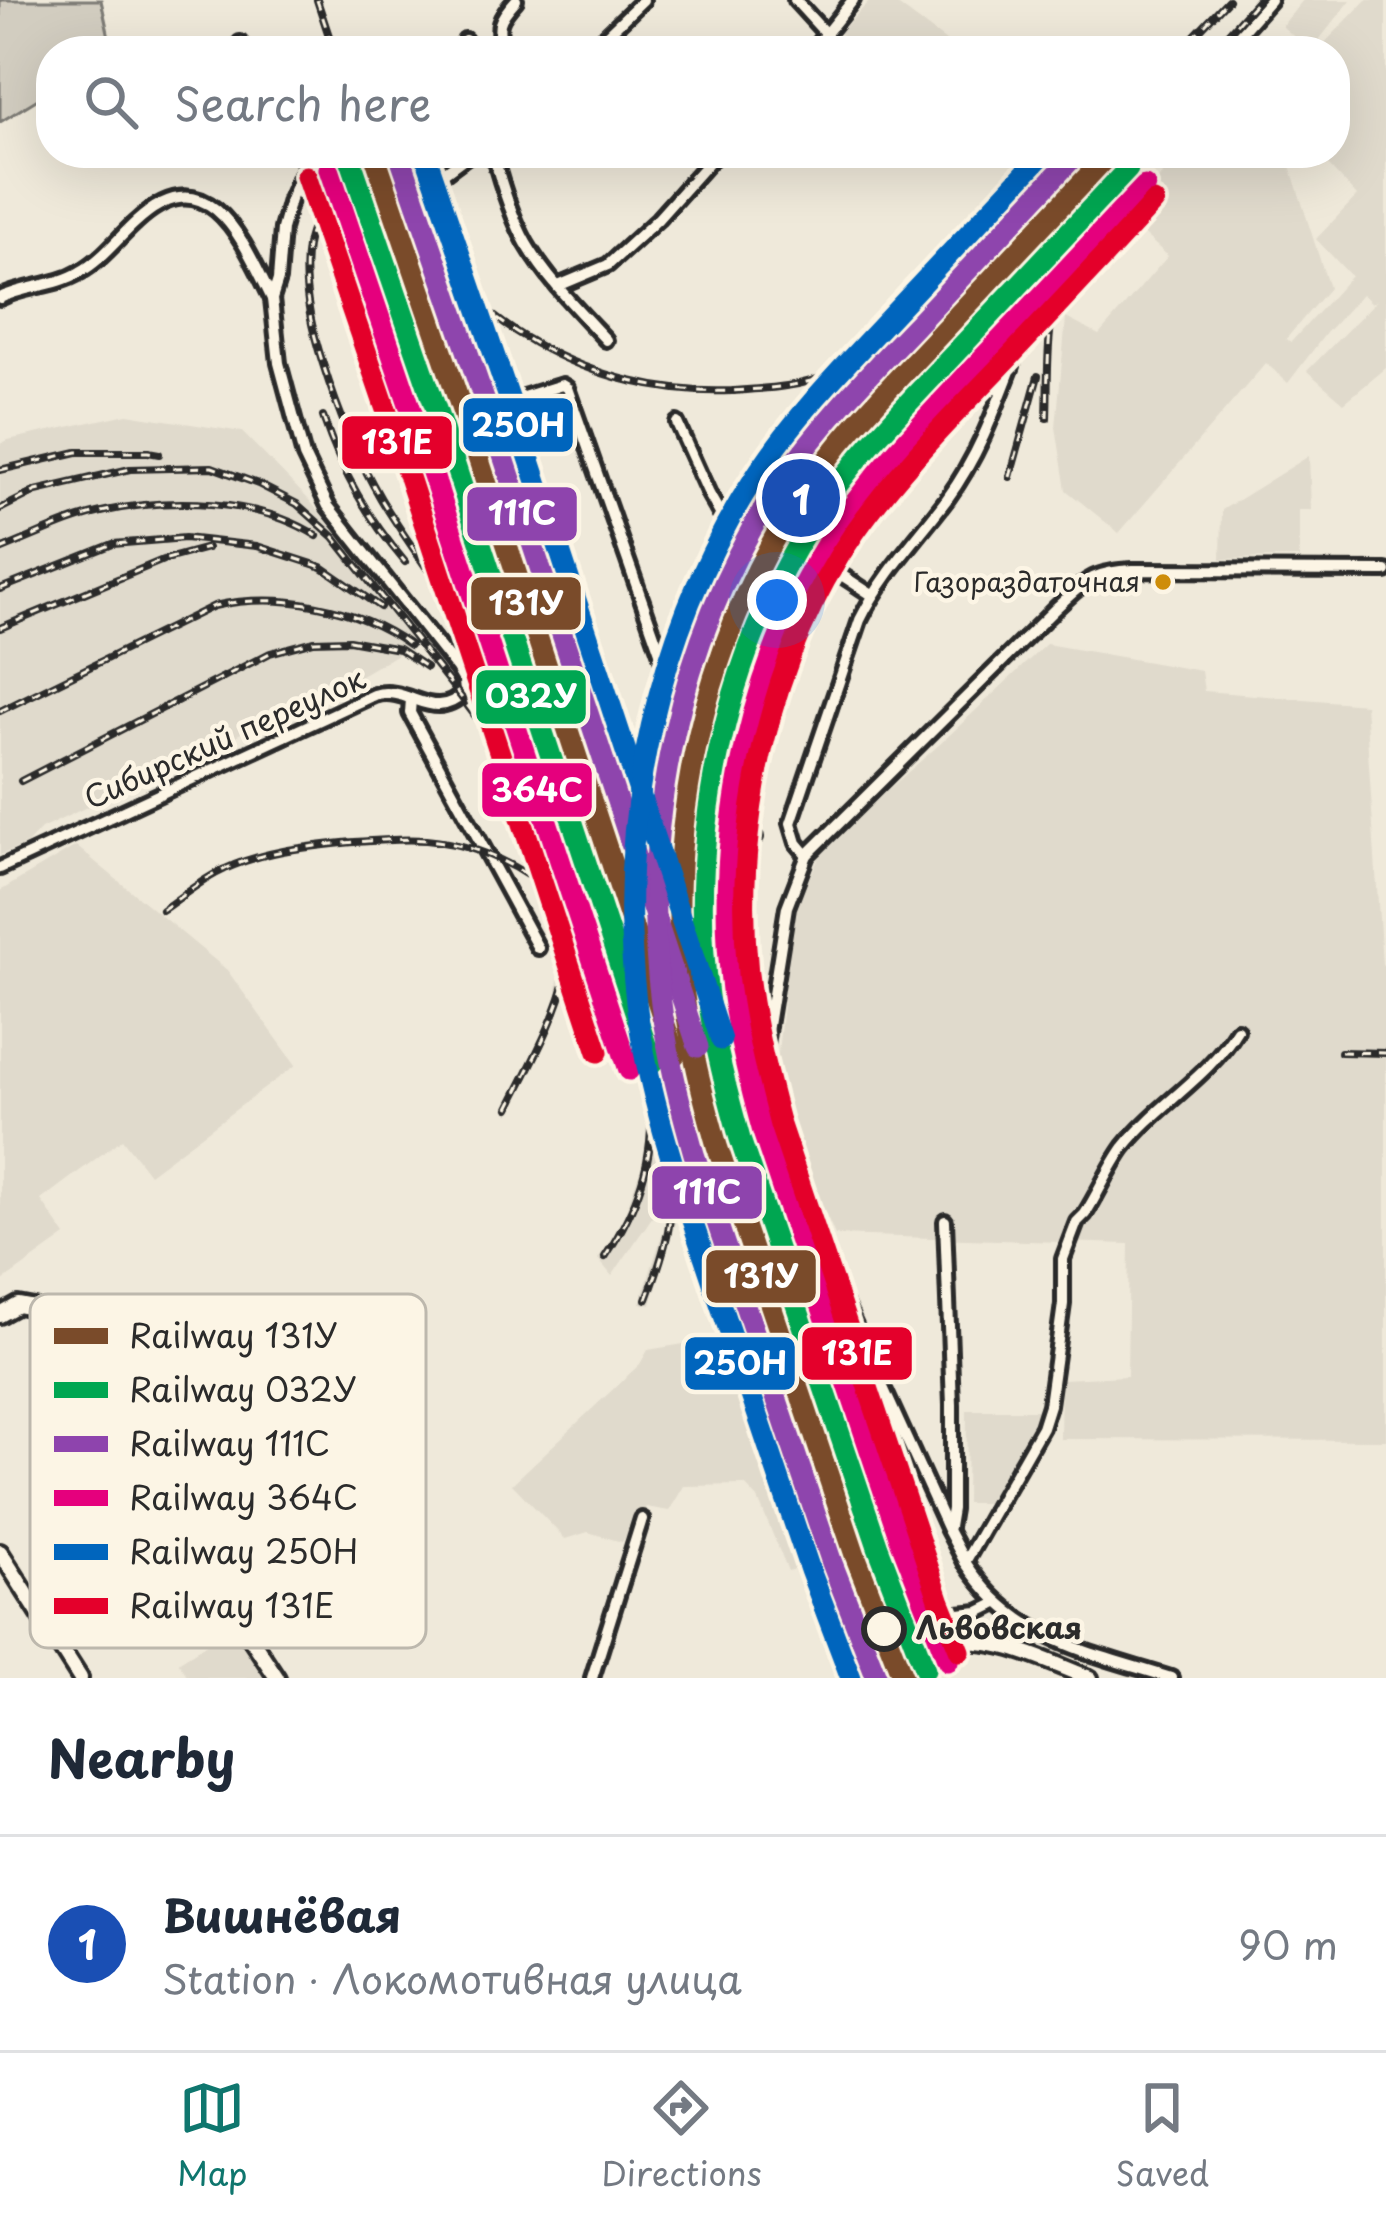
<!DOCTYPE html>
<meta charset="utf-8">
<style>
body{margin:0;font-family:"Playpen Sans",sans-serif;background:#f6f6f7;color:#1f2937}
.you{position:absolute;left:777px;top:600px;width:42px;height:42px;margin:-30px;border:9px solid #fff;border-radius:50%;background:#1a73e8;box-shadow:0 0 0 18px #1a73e833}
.badge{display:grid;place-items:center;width:78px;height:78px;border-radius:50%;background:#0f766e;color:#fff;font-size:39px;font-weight:700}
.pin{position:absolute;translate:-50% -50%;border:6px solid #fff;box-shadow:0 3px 12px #0006}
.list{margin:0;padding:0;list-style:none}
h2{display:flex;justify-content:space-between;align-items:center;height:156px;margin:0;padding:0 48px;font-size:51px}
h2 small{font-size:39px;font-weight:400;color:#747a83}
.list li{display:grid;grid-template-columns:78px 1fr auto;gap:36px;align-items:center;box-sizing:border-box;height:216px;padding:0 48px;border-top:3px solid #e0e1e3}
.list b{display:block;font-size:45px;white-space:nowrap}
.list p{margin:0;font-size:39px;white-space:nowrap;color:#747a83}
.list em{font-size:39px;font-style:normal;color:#747a83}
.icon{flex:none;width:66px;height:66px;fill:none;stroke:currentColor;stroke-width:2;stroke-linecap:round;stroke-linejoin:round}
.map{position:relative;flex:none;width:1386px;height:1678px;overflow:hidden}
.search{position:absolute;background:#fff;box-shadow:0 12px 48px #0002;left:36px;right:36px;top:36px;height:132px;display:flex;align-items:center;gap:30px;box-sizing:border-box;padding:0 42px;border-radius:48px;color:#747a83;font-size:45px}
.sheet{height:372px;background:#fff}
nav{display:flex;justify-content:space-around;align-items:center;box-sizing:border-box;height:168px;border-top:3px solid #e0e1e3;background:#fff;font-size:33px;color:#747a83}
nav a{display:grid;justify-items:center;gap:6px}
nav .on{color:#0f766e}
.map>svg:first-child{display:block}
</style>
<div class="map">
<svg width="1386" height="1678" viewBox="0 0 1386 1678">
<rect width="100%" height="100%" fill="#efe9da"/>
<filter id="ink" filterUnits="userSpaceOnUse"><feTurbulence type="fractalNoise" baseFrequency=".00833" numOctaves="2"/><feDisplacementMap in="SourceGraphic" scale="24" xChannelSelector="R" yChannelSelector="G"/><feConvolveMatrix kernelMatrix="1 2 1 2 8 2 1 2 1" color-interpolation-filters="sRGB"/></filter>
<g filter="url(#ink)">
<!-- built -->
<g fill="#e0dacc">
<polygon points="871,0 891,0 946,41 948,48 944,51 860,51 839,33"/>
<polygon points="1303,0 1351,0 1310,51 1282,26"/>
<polygon points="1366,0 1386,0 1386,368 1344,403 1307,371 1377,300 1372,303 1362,294 1326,333 1288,383 1266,363 1119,533 1066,490 1056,427 1066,318 1099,335 1168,256 1128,220 1178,153 1286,153 1329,288 1286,339 1291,342 1351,276 1316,239 1357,196 1317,153 1335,153 1335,51 1317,51"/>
<polygon points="127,414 242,432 309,500 425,638 356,678 41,829 27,844 0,855 0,444 8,440"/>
<polygon points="1309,456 1311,510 1299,510 1299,558 1221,559 1222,510"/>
<polygon points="1046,644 1201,671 1204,691 1365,704 1382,964 1386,967 1386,1440 1060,1439 1061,1379 1127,1376 1129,1244 835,1235 774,1093 792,914 825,845 940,744"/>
<polygon points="76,846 227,970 296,1065 149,1174 122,1139 41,1200 66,1236 0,1283 0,891"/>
<polygon points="686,864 684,890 690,1018 714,1105 831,1463 908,1678 849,1678 809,1564 788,1571 758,1499 745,1485 684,1486 669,1511 646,1507 622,1542 588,1532 565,1539 512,1484 640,1364 648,1350 725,1337 754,1407 695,1220 686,1221 681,1203 651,1305 640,1303 667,1220 657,1210 612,1276 598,1259 619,1230 642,1165 647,1132 644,1082 608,973 557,991 561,932 632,899"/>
<polygon points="967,1410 1042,1410 996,1503 966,1503"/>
<polygon points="232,1628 264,1678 189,1678 178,1662"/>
</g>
<!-- green -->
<polygon fill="#d2cdc0" stroke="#7e7c76" stroke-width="3" points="0,0 101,0 112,51 51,51 51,91 0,122"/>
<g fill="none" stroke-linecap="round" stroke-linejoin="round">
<!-- minor casing -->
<g stroke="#2b2b2b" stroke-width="20">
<g id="minor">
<polyline points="795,0 827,35"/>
<polyline points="240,43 246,51"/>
<polyline points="464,51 465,40"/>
<path d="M503 51C496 25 498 20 516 0"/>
<polyline points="590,51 643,0"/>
<polyline points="812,51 853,0"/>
<polyline points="1225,51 1270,0"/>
<path d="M397 153C402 169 406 187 421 196L428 193 432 182 471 153"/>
<path d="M493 153C501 183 511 216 526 243 547 279 578 310 606 340"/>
<path d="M1136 153 1087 191 1025 254 860 437 826 483 785 547 753 616 716 720 705 773 701 822 704 903 717 958 771 1128 810 1227 948 1530 965 1562C1017 1641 1086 1651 1171 1678"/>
<polyline points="558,286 608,265 658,219 717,153"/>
<path d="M436 294 444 331 528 578 601 805C623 816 646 806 668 812 697 821 726 829 755 837"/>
<path d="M0 298C25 285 55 287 80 272 102 260 118 238 136 222 209 154 244 243 272 299"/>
<polyline points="472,413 562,385 567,388 660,652 683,731"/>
<polyline points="677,423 709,494 746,560"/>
<polyline points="785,547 811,568 840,574 872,595"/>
<polyline points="411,699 410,713 538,948"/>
<polyline points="664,811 676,770 683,731 746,560 765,522 853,404"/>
<path d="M807 855 797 843 791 823 860 620C882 575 917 539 947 499 977 458 994 413 1012 366"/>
<path d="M0 868 374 695C409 684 432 725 465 692L464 681 457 669 328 506 304 456 279 363 272 299 278 280 282 229 290 200 310 153"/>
<polyline points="735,1013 753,1023 763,1021 769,1014"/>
<path d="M759 1082 787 907 807 855 1056 608C1086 581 1091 572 1133 570L1386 571"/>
<polyline points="945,1221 952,1405 952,1509 949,1527"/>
<path d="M965 1562 1042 1427 1049 1405 1063 1304V1259L1077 1222 1085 1214C1099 1192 1109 1168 1124 1147 1158 1104 1208 1078 1237 1030"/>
<polyline points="592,1678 642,1519"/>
<path d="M922 1678C908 1660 902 1651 910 1629L927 1617 979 1612 997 1603"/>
</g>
</g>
<!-- major casing -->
<g stroke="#2b2b2b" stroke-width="22">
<g id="major">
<polyline points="0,1315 18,1305 34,1308 277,1678"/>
<polyline points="0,1552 80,1678"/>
<path d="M942 1644C994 1633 1043 1660 1090 1678"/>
</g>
</g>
<!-- minor -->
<use href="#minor" stroke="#fcf5e5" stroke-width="10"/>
<!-- major -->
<use href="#major" stroke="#fcf5e5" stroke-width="14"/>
<!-- rail casing -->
<g stroke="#2b2b2b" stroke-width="8">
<g id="rail">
<polyline points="317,0 334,51"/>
<polyline points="1180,51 1228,0"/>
<polyline points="1212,51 1258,0"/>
<polyline points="368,153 469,446 687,1112"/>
<path d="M326 194C320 211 309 229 307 246 301 285 311 327 323 364 338 412 356 456 381 499 408 544 441 585 467 631"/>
<path d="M396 195C456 323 594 397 732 391 759 389 788 388 814 380 835 373 860 360 880 348 919 326 953 291 984 259 1018 224 1051 189 1085 153"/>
<polyline points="327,242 369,378 397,447 442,535 482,629 518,728 553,798"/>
<polyline points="383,354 405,427"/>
<polyline points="1016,370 1046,298"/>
<path d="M323 417C342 473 368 518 405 562"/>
<path d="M1047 418C1048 390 1047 361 1050 333 1058 275 1092 200 1126 153"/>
<polyline points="0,470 77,452 148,452 159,454"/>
<polyline points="1010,477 1038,376"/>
<polyline points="0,509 36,491 130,469 212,467 258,484 297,504 334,537 461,697 534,794 571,858"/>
<path d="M0 550C34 537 70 518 106 511 171 497 260 499 317 536"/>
<polyline points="0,589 113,544 185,538 257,546 322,567 380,607"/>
<polyline points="0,628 163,560 207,548"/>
<path d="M0 711 214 606C279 592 356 606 410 645"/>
<polyline points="21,781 270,653 314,641 349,640 399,649 426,667"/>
<polyline points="573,835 587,864 634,1026 815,1547 853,1678"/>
<path d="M162 910C183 896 202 879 225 869 261 852 303 847 343 843 370 841 399 838 426 840 502 846 568 894 607 958"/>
<polyline points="1341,1052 1386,1053"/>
<path d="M509 1108C553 1020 599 946 556 847"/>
<path d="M605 1257C637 1208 656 1159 650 1099"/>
<path d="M647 1299C664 1254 680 1208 666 1160"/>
</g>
</g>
<!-- rail -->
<use href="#rail" stroke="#fcf5e5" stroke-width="3" stroke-dasharray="9" stroke-linecap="butt"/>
<!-- major-bridge casing -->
<g stroke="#2b2b2b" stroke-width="22" stroke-linecap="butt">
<polyline id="major-bridge" points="842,1678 942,1644"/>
</g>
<!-- major-bridge -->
<use href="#major-bridge" stroke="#fcf5e5" stroke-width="14"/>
<!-- rail-1 casing -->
<g stroke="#fcf5e5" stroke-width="30">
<g id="rail-1">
<polyline points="374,153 474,445 675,1055"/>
<path d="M903 1678 855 1555 717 1146C703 1096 690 1046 684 995 664 824 704 641 799 498 839 438 892 385 941 333 998 273 1054 213 1110 153"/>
</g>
</g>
<!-- rail-2 casing -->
<g stroke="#fcf5e5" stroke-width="30">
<g id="rail-2">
<polyline points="351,161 451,453 652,1063"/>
<path d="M925 1669 878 1547 740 1139C727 1092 714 1045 708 996 687 830 726 647 821 508 861 450 911 400 959 349 1015 290 1071 229 1128 169"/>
</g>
</g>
<!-- rail-3 casing -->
<g stroke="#fcf5e5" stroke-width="30">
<g id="rail-3">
<polyline points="399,153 497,437 698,1047"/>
<path d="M877 1678 832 1563 694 1154C680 1104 667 1054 661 1003 638 826 680 632 780 483 819 426 868 375 916 325 970 268 1024 210 1077 153"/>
</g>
</g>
<!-- rail-4 casing -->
<g stroke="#fcf5e5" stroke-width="30">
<g id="rail-4">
<polyline points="329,169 428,460 629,1070"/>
<path d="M948 1661 900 1539 763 1132C750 1085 738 1038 732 990 713 831 750 655 841 522 880 465 930 415 977 364 1034 305 1089 245 1145 186"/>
</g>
</g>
<!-- rail-5 casing -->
<g stroke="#fcf5e5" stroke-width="30">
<g id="rail-5">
<polyline points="425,153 520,430 721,1040"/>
<path d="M851 1678 810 1570 672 1161C656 1109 643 1056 636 1002 615 820 657 624 759 471 798 413 847 363 895 312 945 259 995 206 1044 153"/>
</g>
</g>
<!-- rail-6 casing -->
<g stroke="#fcf5e5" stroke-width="30">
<g id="rail-6">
<polyline points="306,176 406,468 598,1052"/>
<path d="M960 1651 940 1602 780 1125C767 1076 754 1025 748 974 733 824 769 656 855 532 897 472 949 420 999 368 1051 313 1103 258 1154 202"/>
</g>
</g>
<!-- rail-1 -->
<use href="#rail-1" stroke="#7a4b2a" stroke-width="21"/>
<!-- rail-2 -->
<use href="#rail-2" stroke="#00a651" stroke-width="21"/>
<!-- rail-3 -->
<use href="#rail-3" stroke="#8e44ad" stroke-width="21"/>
<!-- rail-4 -->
<use href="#rail-4" stroke="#e5007d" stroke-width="21"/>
<!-- rail-5 -->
<use href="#rail-5" stroke="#0065bd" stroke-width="21"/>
<!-- rail-6 -->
<use href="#rail-6" stroke="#e4002b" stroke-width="21"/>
</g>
</g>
<!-- markers -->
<circle fill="#ce8d09" stroke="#fcf5e5" stroke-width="4.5" cx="1163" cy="582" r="10"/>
<circle fill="#fcf5e5" stroke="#2b2b2b" stroke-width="6" cx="884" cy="1629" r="20"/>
<g text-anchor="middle" stroke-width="9" stroke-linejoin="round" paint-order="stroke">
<!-- bus labels -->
<g font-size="27" fill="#2b2b2b" stroke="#fcf5e5" text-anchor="end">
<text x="1140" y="592">Газораздаточная</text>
</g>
<!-- street labels -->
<g font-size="30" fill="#2b2b2b" stroke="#fcf5e5">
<text transform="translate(225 739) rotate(-24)" y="10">Сибирский переулок</text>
</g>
<!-- stop labels -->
<g font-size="30" font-weight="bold" fill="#2b2b2b" stroke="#fcf5e5" text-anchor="start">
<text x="916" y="1639">Львовская</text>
</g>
</g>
<!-- legend -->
<rect x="30" y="1294" width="396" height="354" rx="18" fill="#fcf5e5" stroke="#bdb8ad" stroke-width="3"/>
<rect x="54" y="1328" width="54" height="16" fill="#7a4b2a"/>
<rect x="54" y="1382" width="54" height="16" fill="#00a651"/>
<rect x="54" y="1436" width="54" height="16" fill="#8e44ad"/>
<rect x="54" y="1490" width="54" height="16" fill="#e5007d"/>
<rect x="54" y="1544" width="54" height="16" fill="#0065bd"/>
<rect x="54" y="1598" width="54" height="16" fill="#e4002b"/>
<g font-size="33" fill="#2b2b2b">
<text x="129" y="1348">Railway 131У</text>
<text x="129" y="1402">Railway 032У</text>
<text x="129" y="1456">Railway 111С</text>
<text x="129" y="1510">Railway 364С</text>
<text x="129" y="1564">Railway 250Н</text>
<text x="129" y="1618">Railway 131Е</text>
</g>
<g stroke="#fcf5e5" stroke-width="4.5">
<rect x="461" y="396" width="114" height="58" rx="12" fill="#0065bd"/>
<rect x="340" y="414" width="114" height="57" rx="12" fill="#e4002b"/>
<rect x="465" y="485" width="114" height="58" rx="12" fill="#8e44ad"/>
<rect x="469" y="575" width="114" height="57" rx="12" fill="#7a4b2a"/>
<rect x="474" y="668" width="114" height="58" rx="12" fill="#00a651"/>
<rect x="480" y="761" width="114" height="58" rx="12" fill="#e5007d"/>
<rect x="650" y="1164" width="114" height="57" rx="12" fill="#8e44ad"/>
<rect x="704" y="1248" width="114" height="57" rx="12" fill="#7a4b2a"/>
<rect x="800" y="1325" width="114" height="57" rx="12" fill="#e4002b"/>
<rect x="683" y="1335" width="114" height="57" rx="12" fill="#0065bd"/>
</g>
<g font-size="33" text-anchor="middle" font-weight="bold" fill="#fff">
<text x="518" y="437">250Н</text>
<text x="397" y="454">131Е</text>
<text x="522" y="525">111С</text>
<text x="526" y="615">131У</text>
<text x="531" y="708">032У</text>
<text x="537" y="802">364С</text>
<text x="707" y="1204">111С</text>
<text x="761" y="1288">131У</text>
<text x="857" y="1365">131Е</text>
<text x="740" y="1375">250Н</text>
</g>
</svg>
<div class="you"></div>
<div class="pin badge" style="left:801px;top:498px;background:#1a4fb4">1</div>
<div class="search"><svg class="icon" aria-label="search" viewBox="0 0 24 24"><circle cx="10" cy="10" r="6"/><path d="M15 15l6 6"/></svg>Search here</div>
</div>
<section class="sheet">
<h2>Nearby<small></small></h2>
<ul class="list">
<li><span class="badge" style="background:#1a4fb4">1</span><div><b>Вишнёвая</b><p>Station · Локомотивная улица</p></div><em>90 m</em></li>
</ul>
</section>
<nav>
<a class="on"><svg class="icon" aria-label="map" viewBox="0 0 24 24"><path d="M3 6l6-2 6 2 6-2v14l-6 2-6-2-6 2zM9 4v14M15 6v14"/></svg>Map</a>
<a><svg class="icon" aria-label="directions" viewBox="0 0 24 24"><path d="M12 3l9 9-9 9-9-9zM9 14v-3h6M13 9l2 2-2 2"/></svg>Directions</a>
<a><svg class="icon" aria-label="saved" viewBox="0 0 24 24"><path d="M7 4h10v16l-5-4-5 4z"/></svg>Saved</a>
</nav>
